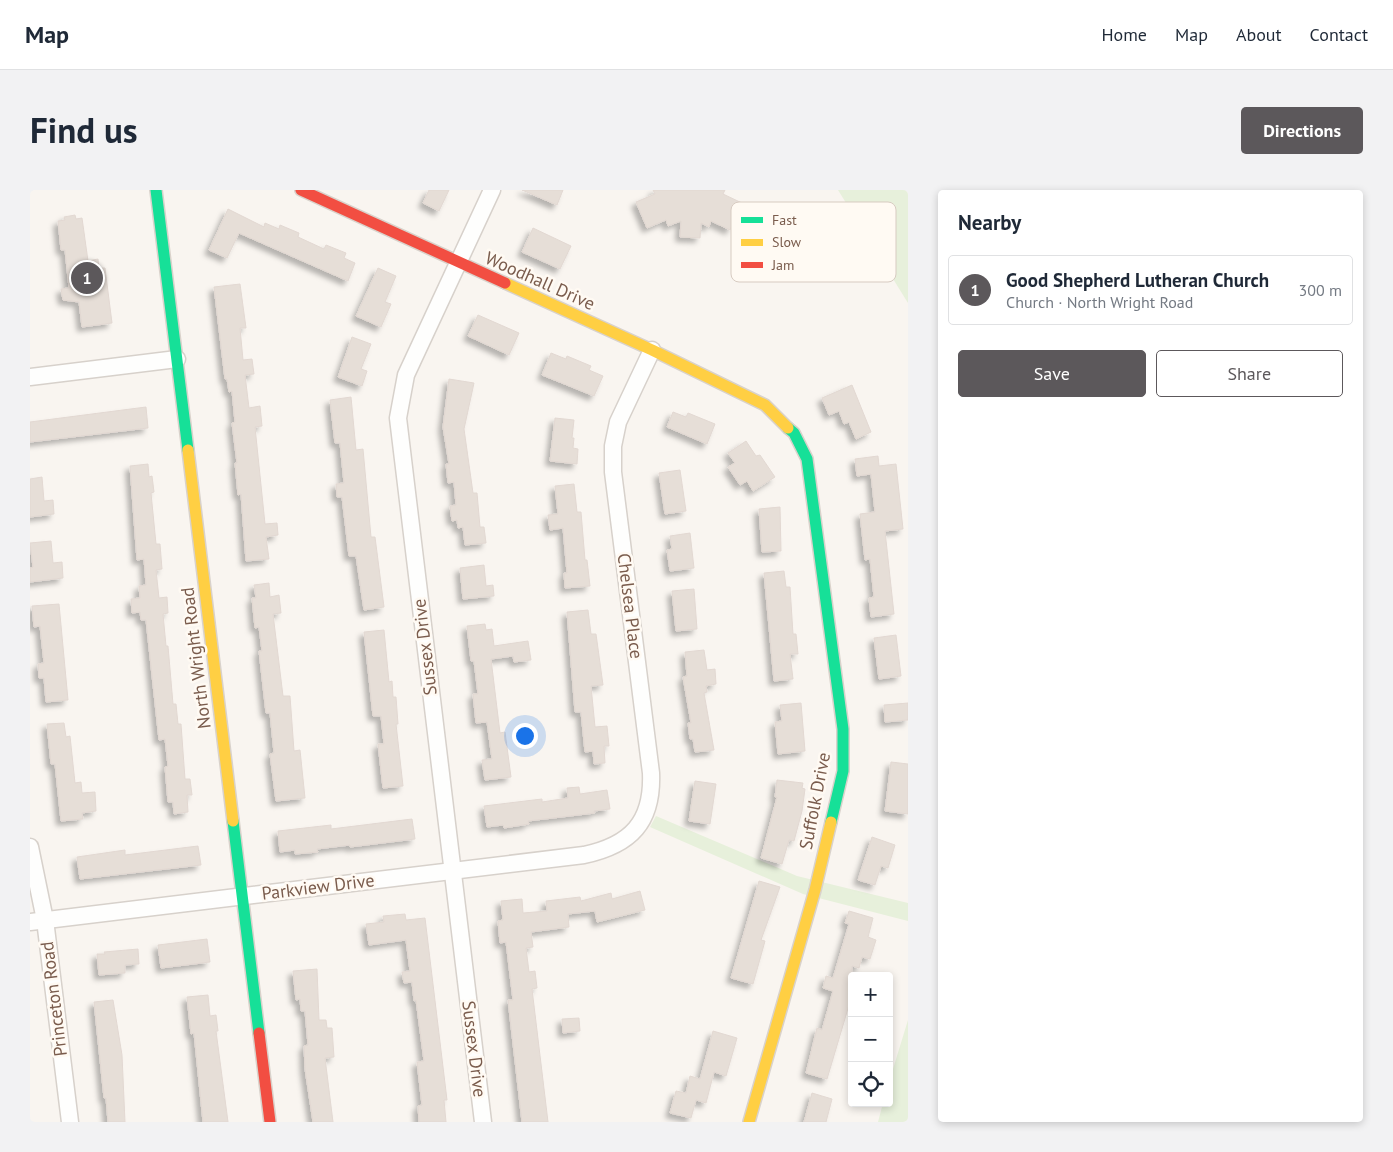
<!DOCTYPE html>
<meta charset="utf-8">
<style>
body{margin:0;font-family:"PT Sans",sans-serif;background:#f2f2f3;color:#1f2937}
.controls{position:absolute;right:15px;bottom:15px;display:grid;overflow:hidden;border-radius:5px;box-shadow:0 2px 8px #0003}
.controls button{width:45px;height:45px;display:grid;place-items:center;padding:0;border:0;border-bottom:1px solid #e0e1e3;background:#fff;color:#1f2937;font:25px sans-serif}
.you{position:absolute;left:494px;top:545px;width:18px;height:18px;margin:-12px;border:4px solid #fff;border-radius:50%;background:#1a73e8;box-shadow:0 0 0 8px #1a73e833}
.badge{display:grid;place-items:center;width:32px;height:32px;border-radius:50%;background:#5c585b;color:#fff;font-size:16px;font-weight:700}
.pin{position:absolute;translate:-50% -50%;border:2px solid #fff;box-shadow:0 1px 5px #0006}
.list{margin:0;padding:0;list-style:none}
h2{display:flex;justify-content:space-between;align-items:center;height:65px;margin:0;padding:0 20px;font-size:21px}
h2 small{font-size:16px;font-weight:400;color:#747a83}
.list li{display:grid;grid-template-columns:32px 1fr auto;gap:15px;align-items:center;box-sizing:border-box;height:70px;margin:0 10px 10px;padding:0 10px;border:1px solid #e0e1e3;border-radius:5px}
.list b{display:block;font-size:19px;white-space:nowrap}
.list p{margin:0;font-size:16px;white-space:nowrap;color:#747a83}
.list em{font-size:16px;font-style:normal;color:#747a83}
.actions{display:flex;gap:10px;padding:15px 20px}
.actions a{flex:1;padding:11px 0;border:1px solid #5c585b;border-radius:5px;text-align:center;font-size:18px;color:#5c585b}
.actions .main{background:#5c585b;color:#fff}
.icon{flex:none;width:28px;height:28px;fill:none;stroke:currentColor;stroke-width:2;stroke-linecap:round;stroke-linejoin:round}
.map{position:relative;flex:none;width:878px;height:932px;overflow:hidden;border-radius:5px}
header{display:flex;align-items:center;gap:30px;box-sizing:border-box;height:70px;padding:0 25px;background:#fff;border-bottom:1px solid #e0e1e3}
header strong{font-size:24px}
nav{display:flex;gap:28px;margin-inline-start:auto;font-size:18px}
.intro{display:flex;align-items:center;justify-content:space-between;box-sizing:border-box;height:120px;padding:0 30px}
h1{margin:0;font-size:35px}
.button{padding:12px 22px;border-radius:5px;background:#5c585b;color:#fff;font-size:18px;font-weight:700}
main{display:flex;gap:30px;padding:0 30px}
aside{flex:1;background:#fff;border-radius:5px;box-shadow:0 2px 8px #0003}
.map>svg:first-child{display:block}
</style>
<header>
<strong>Map</strong>
<nav><a>Home</a><a>Map</a><a>About</a><a>Contact</a></nav>
</header>
<div class="intro"><h1>Find us</h1><a class="button">Directions</a></div>
<main>
<div class="map">
<svg width="878" height="932" viewBox="0 0 878 932">
<defs>
<filter id="shadow"><feDropShadow dx="-4.5" dy="4.5" stdDeviation="2.5" flood-color="#0004"/></filter>
</defs>
<rect width="100%" height="100%" fill="#f9f5f0"/>
<!-- green -->
<g fill="#e7f0db">
<polygon points="808,0 878,0 878,113"/>
<polygon points="626,626 767,686 878,713 878,731 773,704 620,637"/>
<polygon points="878,830 878,932 848,932 853,913 859,913 859,892"/>
</g>
<!-- building -->
<g fill="#e6ded7" stroke="#e2d8d2" filter="url(#shadow)">
<polygon points="399,0 419,0 409,21 393,13"/>
<polygon points="492,0 533,0 527,15"/>
<polygon points="623,0 695,0 693,4 712,13 700,40 681,31 679,37 671,33 670,48 650,47 651,31 638,36 636,30 617,38 606,12 625,4"/>
<polygon points="198,19 234,37 235,33 249,39 250,35 269,43 268,47 294,59 296,55 316,63 314,68 325,73 318,91 209,43 197,68 179,60"/>
<polygon points="45,25 46,29 52,28 58,71 68,69 69,78 75,78 82,133 52,137 49,112 33,110 31,99 39,98 35,60 31,60 28,31 35,30 34,27"/>
<polygon points="503,38 541,56 530,79 492,62"/>
<polygon points="348,78 366,86 355,112 361,114 351,137 326,126"/>
<polygon points="210,94 216,138 210,138 213,170 222,169 224,184 215,185 219,218 230,216 232,236 225,237 235,334 247,333 248,345 236,347 239,369 216,371 211,304 208,305 205,273 207,273 202,233 205,232 202,201 199,202 197,189 195,189 184,97"/>
<polygon points="448,125 489,143 479,165 438,146"/>
<polygon points="322,147 341,154 331,179 337,181 332,196 308,187"/>
<polygon points="521,163 536,169 537,166 561,176 559,180 573,186 564,206 512,185"/>
<polygon points="419,189 444,193 434,239 443,303 447,303 450,337 454,337 456,353 435,355 433,337 428,338 427,330 422,331 420,316 426,315 424,292 418,293 416,274 419,274 413,237"/>
<polygon points="822,195 841,242 826,249 819,232 814,234 809,221 799,225 792,208"/>
<polygon points="321,207 326,260 333,259 341,347 345,347 354,417 334,420 326,366 319,366 312,307 307,307 306,294 314,293 310,253 305,253 300,210"/>
<polygon points="116,217 118,238 0,252 0,232"/>
<polygon points="643,222 656,227 658,223 685,234 677,254 637,237"/>
<polygon points="525,228 544,230 542,248 544,248 543,258 548,259 547,274 520,271"/>
<polygon points="716,251 726,266 730,265 745,287 723,301 717,291 710,295 698,277 705,273 698,263"/>
<polygon points="848,266 849,276 866,274 873,339 855,341 864,424 841,427 839,408 844,407 840,369 835,370 830,324 845,322 841,284 827,286 825,269"/>
<polygon points="118,274 119,287 122,286 124,302 121,303 126,354 130,354 132,379 126,380 129,408 137,407 138,423 133,424 136,456 138,456 143,514 146,514 148,534 151,534 155,589 160,589 162,605 157,605 158,622 144,624 143,612 138,612 135,577 138,576 135,549 129,550 116,430 111,430 110,422 102,423 101,409 110,408 109,396 116,395 114,369 107,370 100,276"/>
<polygon points="650,280 656,321 635,324 629,283"/>
<polygon points="12,287 14,311 23,310 24,324 0,327 0,289"/>
<polygon points="544,294 547,322 551,322 555,370 557,370 560,396 535,398 534,383 537,383 533,338 520,340 518,325 528,324 525,296"/>
<polygon points="750,317 751,361 732,362 729,319"/>
<polygon points="660,343 664,378 640,381 637,360 642,359 640,346"/>
<polygon points="21,351 23,373 32,372 33,388 0,392 0,378 3,377 0,353"/>
<polygon points="454,375 456,396 463,395 464,406 433,409 430,378"/>
<polygon points="754,381 756,397 760,397 763,444 766,444 768,464 760,464 763,489 744,491 734,383"/>
<polygon points="239,393 240,407 249,405 251,423 243,424 253,506 260,506 264,561 270,560 275,608 246,611 240,564 244,563 240,523 236,523 229,461 232,461 229,437 225,438 222,408 226,408 224,395"/>
<polygon points="664,399 667,439 646,441 642,401"/>
<polygon points="29,414 38,510 16,512 14,488 9,488 8,474 14,473 10,436 4,437 2,416"/>
<polygon points="558,420 561,444 566,444 573,495 561,496 565,537 577,536 579,556 574,556 575,573 564,574 563,561 555,562 551,522 545,522 537,422"/>
<polygon points="455,434 456,440 462,439 464,456 498,451 501,470 484,472 483,466 461,469 470,543 475,542 481,587 455,590 452,570 462,569 457,532 446,533 443,504 448,504 444,471 441,471 437,436"/>
<polygon points="354,440 359,492 362,491 363,507 366,507 368,534 366,534 373,596 353,598 348,554 354,554 351,526 343,526 334,442"/>
<polygon points="866,445 871,486 849,489 844,448"/>
<polygon points="674,460 677,480 685,479 686,494 676,496 677,502 674,503 684,560 665,562 663,549 660,549 658,533 661,533 653,487 657,486 655,462"/>
<polygon points="771,513 775,561 748,564 745,532 752,531 750,515"/>
<polygon points="878,513 878,530 855,532 854,515"/>
<polygon points="34,533 36,547 40,546 45,593 51,592 52,603 65,602 66,621 52,623 53,629 31,631 25,574 21,574 17,534"/>
<polygon points="861,572 878,574 878,624 855,621"/>
<polygon points="747,590 773,593 772,598 775,599 772,621 764,651 759,650 752,674 731,668 747,607 745,607"/>
<polygon points="665,591 686,594 680,634 659,631"/>
<polygon points="549,597 550,604 577,600 580,619 564,621 565,623 498,631 499,634 474,638 473,635 457,637 454,616 512,609 512,612 538,608 537,598"/>
<polygon points="382,629 385,649 320,657 320,655 287,659 288,662 265,664 265,660 250,662 248,641 301,635 301,639"/>
<polygon points="842,647 865,655 858,678 851,676 845,695 828,690"/>
<polygon points="168,656 171,675 50,689 47,667 95,660 95,665"/>
<polygon points="729,691 750,697 731,750 735,751 723,794 701,788"/>
<polygon points="610,701 615,720 567,732 565,721 538,724 539,737 501,742 503,757 496,758 499,782 505,781 507,798 502,799 518,932 492,932 478,810 483,810 476,752 470,753 468,731 473,730 471,711 492,709 493,723 517,721 516,711 550,707 551,711 581,703 582,709"/>
<polygon points="819,721 843,728 838,747 846,750 840,769 832,767 829,778 822,776 822,805 797,889 776,883 787,838 792,840 803,801 793,798 796,786 803,788 819,734 815,733"/>
<polygon points="375,724 376,730 395,728 417,910 414,910 416,932 389,932 388,916 392,915 387,872 394,871 386,810 384,811 382,792 374,793 372,782 380,781 376,750 339,755 336,734 354,732 353,726"/>
<polygon points="177,749 180,772 131,778 128,755"/>
<polygon points="108,759 109,774 95,775 95,783 69,785 67,764 75,764 74,762"/>
<polygon points="287,779 289,830 296,830 297,838 302,838 304,867 295,868 303,932 283,932 275,879 274,856 278,855 275,821 271,821 270,809 266,810 263,781"/>
<polygon points="178,805 180,826 186,825 188,841 186,841 198,932 173,932 164,843 161,844 157,807"/>
<polygon points="83,810 92,865 95,932 78,932 76,908 74,908 64,812"/>
<polygon points="549,828 550,841 533,843 532,829"/>
<polygon points="683,841 707,848 696,886 684,882 676,913 666,910 661,928 640,923 646,901 656,903 660,886 670,889"/>
<polygon points="782,903 802,909 796,932 774,932"/>
</g>
<g fill="none" stroke-linecap="round" stroke-linejoin="round">
<!-- street casing -->
<g stroke="#d7d1cb" stroke-width="19">
<g id="street">
<polyline points="0,187 147,169"/>
<polyline points="0,657 15,730 40,932"/>
<path d="M0 732 554 665C601 655 623 632 621 583L583 282V256L588 232 622 160"/>
<polyline points="453,932 368,228 376,185 462,0"/>
</g>
</g>
<!-- fast casing -->
<g stroke="#d9d2cb" stroke-width="14">
<g id="fast">
<polyline points="126,0 158,260"/>
<polyline points="758,238 764,243 777,269 813,539 813,581 801,632"/>
<polyline points="203,631 229,843"/>
</g>
</g>
<!-- slow casing -->
<g stroke="#d9d2cb" stroke-width="14">
<g id="slow">
<polyline points="475,93 622,160 735,215 758,238"/>
<polyline points="158,260 203,631"/>
<polyline points="719,932 785,700 801,632"/>
</g>
</g>
<!-- jam casing -->
<g stroke="#d9d2cb" stroke-width="14">
<g id="jam">
<polyline points="271,0 475,93"/>
<polyline points="229,843 240,932"/>
</g>
</g>
<!-- street -->
<use href="#street" stroke="#fefefd" stroke-width="16"/>
<!-- fast -->
<use href="#fast" stroke="#16e098" stroke-width="11"/>
<!-- slow -->
<use href="#slow" stroke="#ffcf43" stroke-width="11"/>
<!-- jam -->
<use href="#jam" stroke="#f24e42" stroke-width="11"/>
</g>
<g text-anchor="middle" stroke-width="5" stroke-linejoin="round" paint-order="stroke">
<!-- street labels -->
<g font-size="18" fill="#7a5c4d" stroke="#fffaf3">
<text transform="translate(510 91) rotate(24)" y="6">Woodhall Drive</text>
<text transform="translate(600 416) rotate(83)" y="6">Chelsea Place</text>
<text transform="translate(395 457) rotate(-97)" y="6">Sussex Drive</text>
<text transform="translate(166 468) rotate(-97)" y="6">North Wright Road</text>
<text transform="translate(785 611) rotate(-79)" y="6">Suffolk Drive</text>
<text transform="translate(288 697) rotate(-7)" y="6">Parkview Drive</text>
<text transform="translate(24 809) rotate(-97)" y="6">Princeton Road</text>
<text transform="translate(444 859) rotate(83)" y="6">Sussex Drive</text>
</g>
</g>
<!-- legend -->
<rect x="701" y="12" width="165" height="80" rx="8" fill="#fffaf3" stroke="#d7cbc1" stroke-width="1"/>
<rect x="711" y="27" width="22" height="6" fill="#16e098"/>
<rect x="711" y="49" width="22" height="7" fill="#ffcf43"/>
<rect x="711" y="72" width="22" height="6" fill="#f24e42"/>
<g font-size="14" fill="#7a5c4d">
<text x="742" y="35">Fast</text>
<text x="742" y="57">Slow</text>
<text x="742" y="80">Jam</text>
</g>
</svg>
<div class="controls">
<button>+</button>
<button>−</button>
<button><svg class="icon" aria-label="locate" viewBox="0 0 24 24"><circle cx="12" cy="12" r="6"/><path d="M12 2v4M12 18v4M2 12h4M18 12h4"/></svg></button>
</div>
<div class="you"></div>
<div class="pin badge" style="left:57px;top:88px">1</div>
</div>
<aside>
<h2>Nearby<small></small></h2>
<ul class="list">
<li><span class="badge">1</span><div><b>Good Shepherd Lutheran Church</b><p>Church · North Wright Road</p></div><em>300 m</em></li>
</ul>
<div class="actions"><a class="main">Save</a><a>Share</a></div>
</aside>
</main>
